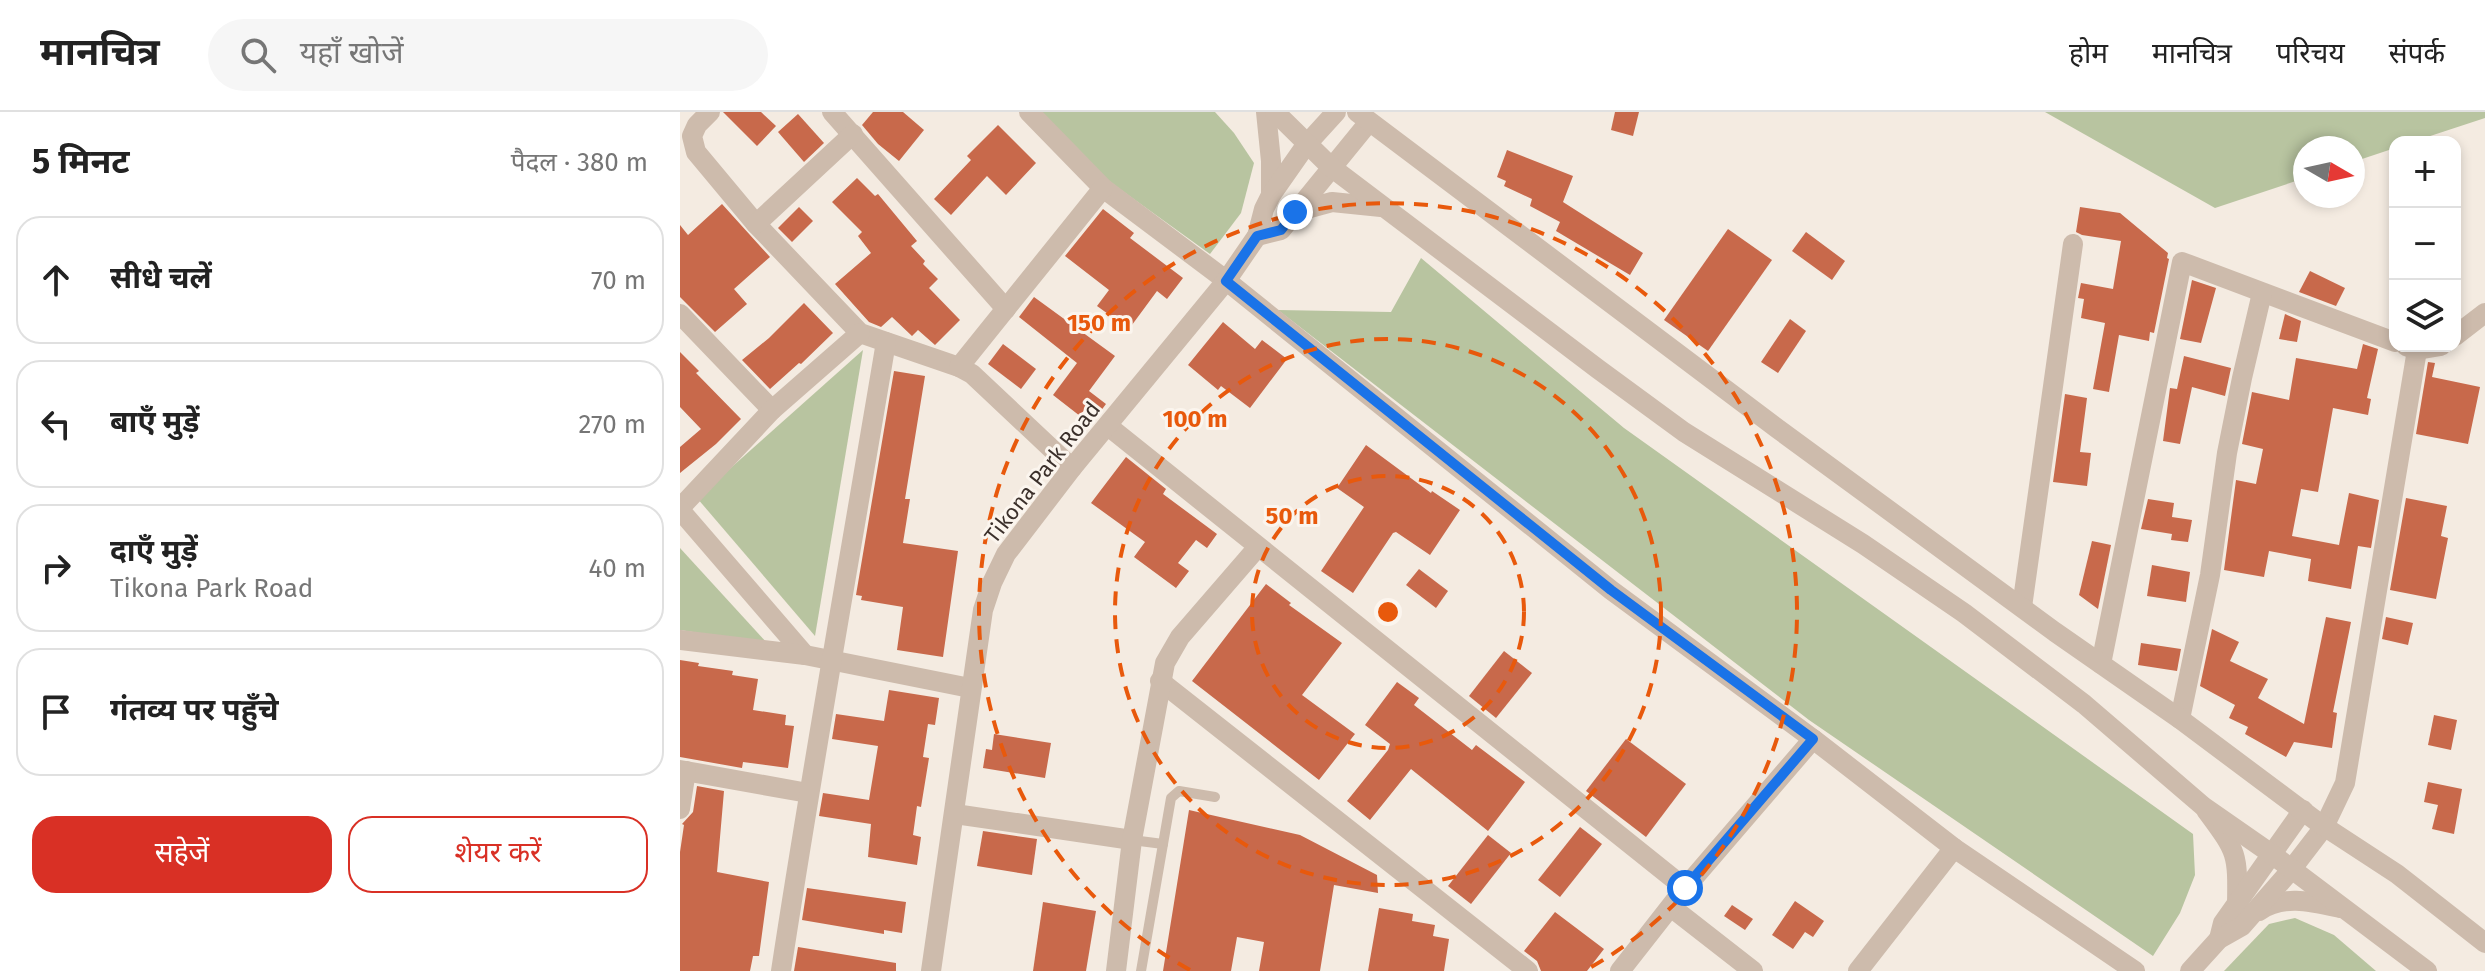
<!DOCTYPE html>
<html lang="hi">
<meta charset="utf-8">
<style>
body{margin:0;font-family:"Fira Sans","Noto Sans Devanagari",sans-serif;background:#f6f6f6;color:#222}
.controls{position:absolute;right:24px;top:24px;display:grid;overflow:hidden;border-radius:16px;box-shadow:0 4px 12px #0003}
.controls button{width:72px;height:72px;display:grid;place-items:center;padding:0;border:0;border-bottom:2px solid #e0e0e0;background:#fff;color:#222;font:40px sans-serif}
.compass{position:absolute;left:1613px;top:24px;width:72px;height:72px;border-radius:50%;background:#fff;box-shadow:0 4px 12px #0003;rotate:99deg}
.stop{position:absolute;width:24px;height:24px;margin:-18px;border:6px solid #1a73e8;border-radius:50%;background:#fff}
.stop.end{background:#1a73e8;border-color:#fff;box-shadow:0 2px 8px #0008}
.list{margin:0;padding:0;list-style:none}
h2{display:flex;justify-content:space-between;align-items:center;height:104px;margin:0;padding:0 32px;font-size:34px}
h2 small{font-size:26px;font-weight:400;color:#767676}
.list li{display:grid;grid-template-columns:52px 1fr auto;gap:24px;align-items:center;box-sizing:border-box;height:128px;margin:0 16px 16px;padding:0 16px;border:2px solid #e0e0e0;border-radius:24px}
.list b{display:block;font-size:30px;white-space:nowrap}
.list p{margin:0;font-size:26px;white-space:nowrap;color:#767676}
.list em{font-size:26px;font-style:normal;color:#767676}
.actions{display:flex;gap:16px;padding:24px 32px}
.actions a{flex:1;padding:18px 0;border:2px solid #d93025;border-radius:24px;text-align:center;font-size:28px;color:#d93025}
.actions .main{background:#d93025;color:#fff}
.icon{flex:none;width:44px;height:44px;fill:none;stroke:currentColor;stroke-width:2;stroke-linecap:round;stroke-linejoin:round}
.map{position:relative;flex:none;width:1805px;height:859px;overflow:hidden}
header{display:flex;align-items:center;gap:48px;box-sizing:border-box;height:112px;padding:0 40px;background:#fff;border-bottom:2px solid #e0e0e0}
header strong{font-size:38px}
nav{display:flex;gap:44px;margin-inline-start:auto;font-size:28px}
.search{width:560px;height:72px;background:#f6f6f6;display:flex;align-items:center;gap:20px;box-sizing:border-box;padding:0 28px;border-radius:44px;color:#767676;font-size:30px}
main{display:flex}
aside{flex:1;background:#fff}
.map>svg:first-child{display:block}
</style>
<header>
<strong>मानचित्र</strong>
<div class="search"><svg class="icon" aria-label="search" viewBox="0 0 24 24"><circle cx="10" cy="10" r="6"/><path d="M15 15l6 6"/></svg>यहाँ खोजें</div>
<nav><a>होम</a><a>मानचित्र</a><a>परिचय</a><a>संपर्क</a></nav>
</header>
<main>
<aside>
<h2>5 मिनट<small>पैदल · 380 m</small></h2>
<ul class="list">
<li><svg class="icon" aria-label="ahead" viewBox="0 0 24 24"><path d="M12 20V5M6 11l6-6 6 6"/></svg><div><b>सीधे चलें</b></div><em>70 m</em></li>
<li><svg class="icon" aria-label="left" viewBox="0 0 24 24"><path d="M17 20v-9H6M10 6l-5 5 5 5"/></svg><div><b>बाएँ मुड़ें</b></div><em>270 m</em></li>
<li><svg class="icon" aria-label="right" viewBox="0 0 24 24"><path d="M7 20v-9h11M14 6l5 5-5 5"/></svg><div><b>दाएँ मुड़ें</b><p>Tikona Park Road</p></div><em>40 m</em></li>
<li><svg class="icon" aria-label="arrive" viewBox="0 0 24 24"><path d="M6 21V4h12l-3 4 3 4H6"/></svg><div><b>गंतव्य पर पहुँचे</b></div></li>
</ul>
<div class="actions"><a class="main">सहेजें</a><a>शेयर करें</a></div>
</aside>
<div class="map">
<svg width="1805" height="859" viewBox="0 0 1805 859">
<rect width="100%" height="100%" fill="#f4ebe1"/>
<!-- green -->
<g fill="#b8c4a0">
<polygon points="361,0 535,0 554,21 574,51 561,101 530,142 419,62"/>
<polygon points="1365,0 1805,0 1805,6 1732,30 1715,30 1715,36 1673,50 1673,36 1625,36 1625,66 1535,96"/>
<polygon points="741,146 944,316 1513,722 1515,763 1500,801 1473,844 1129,608 598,198 711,200"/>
<polygon points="183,238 135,524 17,386"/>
<polygon points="0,436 88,532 0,518"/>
<polygon points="1615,806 1654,823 1696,859 1544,859 1589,812"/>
</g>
<!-- building -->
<g fill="#c8694b">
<polygon points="43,0 81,0 96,14 77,34"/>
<polygon points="193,0 223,0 244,18 219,49 198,32 182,13"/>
<polygon points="935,0 959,0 953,24 931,18"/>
<polygon points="118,2 144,31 124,50 98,20"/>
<polygon points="318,13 356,51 326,83 307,64 271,103 254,87 291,48 287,44"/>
<polygon points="827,38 893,64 883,90 963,141 950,163 876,119 880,110 850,94 852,87 824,74 826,69 817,65"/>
<polygon points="177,66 195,84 198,82 237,129 231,134 245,149 243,152 258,167 249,176 280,208 255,233 238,218 232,224 212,205 201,215 189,210 155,172 191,141 178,124 182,120 152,90"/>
<polygon points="42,92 90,145 54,177 67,192 35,220 0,185 0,113 8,123"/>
<polygon points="119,95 133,109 112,130 98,116"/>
<polygon points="1400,95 1440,101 1488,141 1487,146 1489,147 1474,221 1470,220 1469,229 1439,223 1429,280 1413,277 1425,211 1401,206 1404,187 1398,186 1401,171 1433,177 1441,129 1402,123 1396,120"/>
<polygon points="423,97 454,121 450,126 503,166 487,187 477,179 449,217 417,194 429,178 385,144"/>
<polygon points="1048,117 1092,148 1028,239 984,208"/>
<polygon points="1126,120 1165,149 1152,168 1112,139"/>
<polygon points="1630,159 1665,176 1656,194 1619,180"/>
<polygon points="1512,168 1536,176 1521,231 1500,227"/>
<polygon points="354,185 435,244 409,279 426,292 417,304 406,295 400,304 373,283 397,251 339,205"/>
<polygon points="124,191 153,221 121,252 119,251 90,277 62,248 89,226"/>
<polygon points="1605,202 1621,209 1617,230 1599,227"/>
<polygon points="1110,207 1126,219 1098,261 1081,250"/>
<polygon points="543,210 575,237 582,228 607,247 570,296 541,274 538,278 508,253"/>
<polygon points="323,232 356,257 341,277 308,252"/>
<polygon points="1683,232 1698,237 1687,286 1691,287 1688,303 1653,296 1638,380 1621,377 1612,424 1659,433 1669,381 1699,388 1691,436 1678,434 1671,477 1628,469 1631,447 1589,439 1584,465 1544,458 1556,368 1576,372 1583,337 1562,332 1572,280 1609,288 1616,246 1677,257"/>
<polygon points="0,240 19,259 16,261 61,307 36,332 0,361 0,335 21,317 0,295"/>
<polygon points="1504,244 1551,256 1545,284 1512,275 1500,332 1483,329 1490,276 1497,277"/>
<polygon points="1748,250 1755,251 1752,265 1800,275 1788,332 1736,322"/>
<polygon points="214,259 245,264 225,387 230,387 223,431 278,439 263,545 217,538 223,495 181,488 182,484 176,483"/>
<polygon points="1385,282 1407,286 1400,340 1411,341 1407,374 1373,370"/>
<polygon points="686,333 751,381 752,379 780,398 750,443 716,420 713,421 673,481 641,459 684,395 657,376"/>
<polygon points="446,345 486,377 483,382 537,422 527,436 516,428 498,451 509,459 496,476 454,445 465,430 411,391"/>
<polygon points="1726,386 1767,394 1761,424 1768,426 1756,487 1710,478"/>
<polygon points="1468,387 1494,391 1492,405 1512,408 1508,430 1491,428 1492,422 1461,417"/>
<polygon points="1412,429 1431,433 1418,497 1399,483"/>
<polygon points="1472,453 1510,460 1506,490 1467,484"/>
<polygon points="739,457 768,479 756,496 726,473"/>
<polygon points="586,472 611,491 609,493 662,531 622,583 675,622 639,668 512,569"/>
<polygon points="1646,505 1671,510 1653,600 1657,601 1652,636 1614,630 1606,645 1565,622 1568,615 1549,606 1555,593 1520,574 1532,517 1559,530 1550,549 1588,567 1578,586 1624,612"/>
<polygon points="1706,505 1733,511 1728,533 1702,527"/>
<polygon points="1461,531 1501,537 1497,559 1458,553"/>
<polygon points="824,539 852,561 816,606 789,584"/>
<polygon points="0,548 19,551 18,554 53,559 52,563 78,567 73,598 106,603 105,613 114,614 108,656 63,650 62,656 0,645"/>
<polygon points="717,570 739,586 734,593 792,638 796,633 845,670 808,719 731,657 690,708 667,689 708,638 710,632 685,613"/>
<polygon points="209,578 259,586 255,613 248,612 243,645 249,646 241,695 237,694 233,723 241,725 237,753 188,745 191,712 139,704 143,681 189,688 198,634 152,627 156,602 204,609"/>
<polygon points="1754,603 1777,608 1771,638 1748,633"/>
<polygon points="314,622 371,631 365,666 303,656 306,637 312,638"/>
<polygon points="946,627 1006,672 966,725 906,679"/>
<polygon points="1748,670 1782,677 1774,722 1752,717 1758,693 1744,690"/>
<polygon points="17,674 44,679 37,760 89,770 79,844 73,844 70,859 0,859 0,740 4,713 2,712 13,700"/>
<polygon points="509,698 620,723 697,763 698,781 654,773 640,859 579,859 584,830 557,825 551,859 483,859"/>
<polygon points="900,715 922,732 880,785 858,768"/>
<polygon points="303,719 357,727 352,763 297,754"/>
<polygon points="808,723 831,741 791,792 768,774"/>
<polygon points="127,776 226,790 222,821 204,818 204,822 122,808"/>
<polygon points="1115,789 1144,809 1133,825 1125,820 1113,837 1092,823"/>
<polygon points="363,790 416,799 406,859 353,859"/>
<polygon points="1052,793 1073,807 1065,818 1044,804"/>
<polygon points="699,796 733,802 732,809 755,813 753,824 769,827 764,859 688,859"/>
<polygon points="875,800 924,837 907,859 861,859 857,849 844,839"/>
<polygon points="118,835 216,851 216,859 114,859"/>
</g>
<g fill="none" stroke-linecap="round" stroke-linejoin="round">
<!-- service -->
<g stroke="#cdbbac" stroke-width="10">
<polyline points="452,728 483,732"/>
<polyline points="461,859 491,686 499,679 535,685"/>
</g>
<!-- minor -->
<g stroke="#cdbbac" stroke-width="20">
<polyline points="30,0 17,13 12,24 16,40 76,112 180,221 279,255 292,262 392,356"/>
<polyline points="152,0 326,197"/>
<polyline points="349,0 423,76 543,166 931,478 1133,627 1274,736 1455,859"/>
<polyline points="586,0 591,49 591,83"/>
<polyline points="615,100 652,90 701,95"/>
<polyline points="76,112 173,22"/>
<polyline points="577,124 601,118 689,10"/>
<polyline points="0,202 92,298"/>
<polyline points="1775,224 1805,201"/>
<polyline points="1726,234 1737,238 1761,234"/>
<polyline points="279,255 423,76"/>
<polyline points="428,314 1005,776"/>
<polyline points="0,396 92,298 180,221"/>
<polyline points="0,398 125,543"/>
<polyline points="1342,495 1393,132"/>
<polyline points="0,528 125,543 290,576"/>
<polyline points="1421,552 1502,150 1715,230"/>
<polyline points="480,569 848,859"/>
<polyline points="1500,607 1530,463 1547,341 1562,266 1582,181"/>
<polyline points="0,658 128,681"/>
<polyline points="0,697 6,659"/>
<path d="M1526 698C1557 740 1558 740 1557 793"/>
<polyline points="275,702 452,728"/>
<polyline points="991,795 1073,859"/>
<path d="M1579 799C1603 782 1633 790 1660 796"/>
<polyline points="1539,827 1543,811 1623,698"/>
<path d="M101 859C133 649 171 439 206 230"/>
<polyline points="251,859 303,498 312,471 326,442 392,356 546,169 577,124 584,97 591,83 626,33 656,0"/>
<polyline points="436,859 452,728 485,551 500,525 577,436"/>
<polyline points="940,859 1005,776 1133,627"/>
<polyline points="1178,859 1274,736"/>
<polyline points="1510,859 1539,827 1562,814 1611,758 1644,715 1665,671 1737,238"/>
</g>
<!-- tertiary -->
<g stroke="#cdbbac" stroke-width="20">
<polyline points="595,0 651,55 918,257 1004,320 1183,432 1284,501 1404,592 1524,695 1593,743 1747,859"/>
<polyline points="677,0 1098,317 1375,520 1500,607 1639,711 1717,762 1805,831"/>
</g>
</g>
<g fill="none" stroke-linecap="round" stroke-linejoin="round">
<!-- route -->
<polyline stroke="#1a73e8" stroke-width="10" points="615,100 601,118 577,124 546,169 931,478 1133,627 1005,776"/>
</g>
<!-- distance rings -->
<g fill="none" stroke="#e8590c" stroke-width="4" stroke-dasharray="14 10">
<circle cx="708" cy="500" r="136"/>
<circle cx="708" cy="500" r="273"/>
<path d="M510 858A409 409 0 1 1 906 858"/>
</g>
<g text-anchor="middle" stroke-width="6" stroke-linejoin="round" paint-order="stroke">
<!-- street labels -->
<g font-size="22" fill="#3b302b" stroke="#fbf5ee">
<text transform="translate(362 360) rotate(-52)" y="8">Tikona Park Road</text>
</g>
</g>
<circle cx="708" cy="500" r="12" fill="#e8590c" stroke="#fbf5ee" stroke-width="4"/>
<g font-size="24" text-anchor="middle" font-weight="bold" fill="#e8590c" stroke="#fbf5ee" stroke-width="6" stroke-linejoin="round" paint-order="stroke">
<text x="419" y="219">150 m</text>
<text x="515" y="315">100 m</text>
<text x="612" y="412">50 m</text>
</g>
</svg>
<div class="controls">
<button>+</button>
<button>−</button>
<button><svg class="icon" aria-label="layers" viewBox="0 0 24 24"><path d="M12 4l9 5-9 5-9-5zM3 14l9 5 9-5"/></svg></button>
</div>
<svg class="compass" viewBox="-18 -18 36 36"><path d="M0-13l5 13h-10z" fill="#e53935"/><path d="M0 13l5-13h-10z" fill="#767676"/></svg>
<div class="stop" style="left:1005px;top:776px"></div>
<div class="stop end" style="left:615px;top:100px"></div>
</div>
</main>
